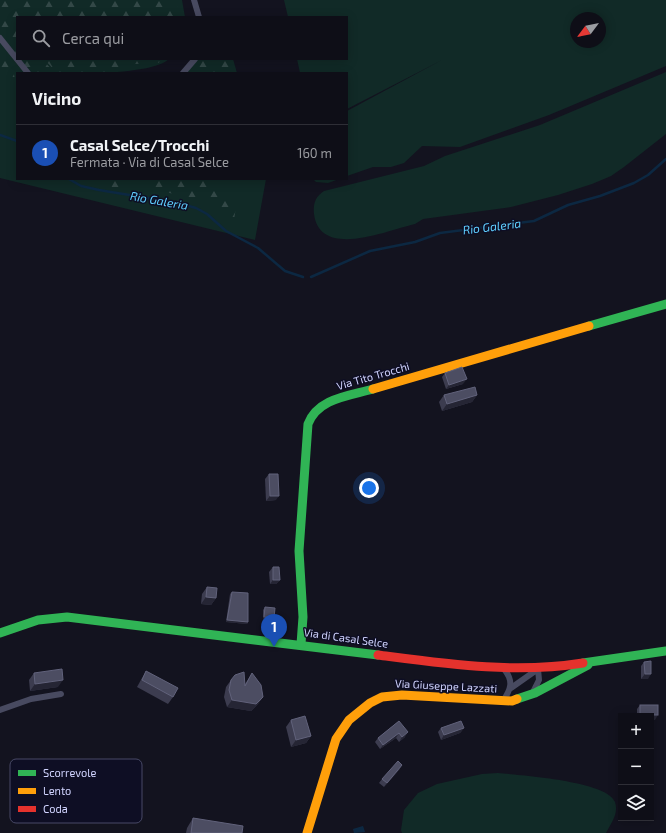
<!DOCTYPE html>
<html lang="it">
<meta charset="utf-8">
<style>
body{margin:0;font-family:"Exo 2",sans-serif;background:#171720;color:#f1f3f6}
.controls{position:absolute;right:12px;bottom:12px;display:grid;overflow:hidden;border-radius:0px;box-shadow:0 2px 10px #0003}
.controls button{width:36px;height:36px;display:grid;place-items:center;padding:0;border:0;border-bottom:1px solid #2e2e36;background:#0e0e17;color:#f1f3f6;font:20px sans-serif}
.compass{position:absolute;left:570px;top:12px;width:36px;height:36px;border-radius:50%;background:#0e0e17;box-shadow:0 2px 10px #0003;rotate:238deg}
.you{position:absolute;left:369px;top:488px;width:14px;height:14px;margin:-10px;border:3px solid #fff;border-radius:50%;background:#1a73e8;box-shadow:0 0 0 6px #1a73e833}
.badge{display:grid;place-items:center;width:26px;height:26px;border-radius:50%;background:#8e90b1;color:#fff;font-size:13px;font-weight:700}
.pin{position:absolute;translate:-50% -33px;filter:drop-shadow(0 1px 2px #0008)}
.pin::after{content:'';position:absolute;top:21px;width:14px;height:12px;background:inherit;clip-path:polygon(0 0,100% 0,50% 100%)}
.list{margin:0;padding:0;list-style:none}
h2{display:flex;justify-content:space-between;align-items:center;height:52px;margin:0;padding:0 16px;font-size:17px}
h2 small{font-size:13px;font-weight:400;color:#9b9ca1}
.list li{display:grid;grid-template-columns:26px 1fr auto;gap:12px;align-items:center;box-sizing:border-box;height:56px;padding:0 16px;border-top:1px solid #2e2e36}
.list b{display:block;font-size:15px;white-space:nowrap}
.list p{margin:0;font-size:13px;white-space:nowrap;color:#9b9ca1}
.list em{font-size:13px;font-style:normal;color:#9b9ca1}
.icon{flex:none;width:22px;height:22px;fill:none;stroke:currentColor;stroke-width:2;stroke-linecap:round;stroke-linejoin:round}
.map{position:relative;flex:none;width:666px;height:833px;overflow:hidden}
.search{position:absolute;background:#0e0e17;box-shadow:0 2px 10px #0003;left:16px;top:16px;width:332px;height:44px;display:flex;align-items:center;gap:10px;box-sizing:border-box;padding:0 14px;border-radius:0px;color:#9b9ca1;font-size:15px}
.panel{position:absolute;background:#0e0e17;box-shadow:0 2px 10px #0003;left:16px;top:72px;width:332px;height:108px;border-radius:0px}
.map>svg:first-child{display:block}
</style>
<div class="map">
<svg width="666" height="833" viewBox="0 0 666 833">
<defs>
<pattern id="forest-firs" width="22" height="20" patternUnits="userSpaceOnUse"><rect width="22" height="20" fill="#112a27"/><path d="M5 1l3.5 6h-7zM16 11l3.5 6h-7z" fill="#334847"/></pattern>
<pattern id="water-ripples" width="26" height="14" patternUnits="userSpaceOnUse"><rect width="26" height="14" fill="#0c2842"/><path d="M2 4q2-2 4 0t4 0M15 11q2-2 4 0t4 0" fill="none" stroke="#2e465e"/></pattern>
</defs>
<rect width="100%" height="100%" fill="#13131f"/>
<!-- green -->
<g fill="#112a27" fill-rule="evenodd">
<path d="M0 0H182L185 17H17V59H169C148 78 48 73 17 73V179H266L255 240 0 178Z"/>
<path d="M284 0H666V66L549 115 460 147 422 146 404 163 391 167H373L347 176V111L442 60 347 109V73H300L297 59H347V17H288ZM576 18H600V42H576Z"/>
<polygon points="196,59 233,59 237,73 185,73"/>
<path d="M666 72V134L624 167 611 176 592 184 558 195 511 207 423 219 415 224C388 230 320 260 314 214 313 204 315 197 324 191L424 166 445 156 540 125Z"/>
<polygon points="313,179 339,179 328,183 316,182"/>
<path d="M498 773C519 775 608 781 615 802 619 814 611 823 606 833H402L401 830 404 810 418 793 437 784 482 774Z"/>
</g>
<!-- forest -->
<g fill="url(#forest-firs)">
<polygon points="0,0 15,0 19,17 17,17 17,56 0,34"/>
<polygon points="19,0 176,0 179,17 22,17"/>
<path d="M0 53C8 62 15 69 15 82L0 79Z"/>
<polygon points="19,59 42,59 55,73 29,73"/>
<polygon points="44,59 164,59 158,63 135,64 109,73 57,73"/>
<polygon points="203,59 228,59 232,73 192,73"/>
<polygon points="96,179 130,179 131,190 116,189"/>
<path d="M145 179H211C215 190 221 197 233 199L236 207 234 220H229C227 217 225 213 222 210 202 192 160 200 145 179Z"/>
</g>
<!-- water -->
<polygon fill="url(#water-ripples)" points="363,826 365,832 354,833 353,829"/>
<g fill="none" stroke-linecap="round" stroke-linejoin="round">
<!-- stream -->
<g stroke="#0c2842" stroke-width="2.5">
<polyline points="0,135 17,141"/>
<polyline points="69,179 81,186 99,190 178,203 196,208 207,214 226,231 258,248 285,271 303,277"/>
<polyline points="311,277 370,251 415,242 440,233 534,221 568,205 600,196 634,183 648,175 666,159"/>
</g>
<!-- street -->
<g stroke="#484a60" stroke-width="6">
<polyline points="194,0 199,17"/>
<polyline points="0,38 28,73"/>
<polyline points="183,73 195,59"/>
<polyline points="511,688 538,669 539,680 532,694"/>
<path d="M503 701C511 689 514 681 504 669"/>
<polyline points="0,710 31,699 61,694"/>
</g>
<!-- fast -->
<g stroke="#30b455" stroke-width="9">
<polyline points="589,326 666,304"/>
<polyline points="0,633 38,620 67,617 378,655"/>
<path d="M301 644 303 617 299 551 308 424C318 398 349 396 373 389"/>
<polyline points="583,663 666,651"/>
<polyline points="517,699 535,693 588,665"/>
</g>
<!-- slow -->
<g stroke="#ff9f0a" stroke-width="9">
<polyline points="373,389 589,326"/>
<polyline points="307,833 336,739 349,720 370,703 382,697 402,695 512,701 517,699"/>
</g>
<!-- jam -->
<path stroke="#e5322d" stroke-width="9" d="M378 655C447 664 514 674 583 663"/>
</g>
<!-- wall -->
<g fill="#3c3c4f">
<polygon points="445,373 463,384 446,389 442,377"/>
<polygon points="444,395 477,395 472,402 442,411 439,402"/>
<polygon points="269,474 276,500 266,501 265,479"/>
<polygon points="273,567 280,580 276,584 270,584 269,572"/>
<polygon points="207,587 216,598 211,605 201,604 202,594"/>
<polygon points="232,592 248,622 247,624 226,622 230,594"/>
<polygon points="265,607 273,620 263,619 263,610"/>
<polygon points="644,662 648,679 641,679 641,666"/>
<polygon points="146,671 173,697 168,704 137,687 142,678"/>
<polygon points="34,673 58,687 30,691 29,680"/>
<polygon points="252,673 263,697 258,704 251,711 227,707 224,697 226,687 231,680 245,684"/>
<polygon points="640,705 655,720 651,716 637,716 637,709"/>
<polygon points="291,720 311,736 306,743 291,747 286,727"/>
<polygon points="399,721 405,737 399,742 396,738 380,749 375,742 378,738"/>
<polygon points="441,728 464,728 460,733 441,740 438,732"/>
<polygon points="402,765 399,770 384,787 379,783 382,779"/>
<polygon points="193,818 242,833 186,833 187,828"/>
</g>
<!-- shaded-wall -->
<g fill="#252534">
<polygon points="467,379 463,384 446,389 449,385"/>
<polygon points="477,395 472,402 442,411 447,404"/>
<polygon points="270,496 279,496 276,500 266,501"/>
<polygon points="273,580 280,580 276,584 270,584"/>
<polygon points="206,597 216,598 211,605 201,604"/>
<polygon points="264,617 274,618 273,620 263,619"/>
<polygon points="227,620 248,622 247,624 226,622"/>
<polygon points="645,674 651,674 648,679 641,679"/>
<polygon points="63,680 58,687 30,691 35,684"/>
<polygon points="263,697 258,704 251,711 227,707 232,700"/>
<polygon points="640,715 658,715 655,720 651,720 651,716 639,716"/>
<polygon points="464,728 460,733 441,740 444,735"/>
<polygon points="408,732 405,737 399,742 402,737"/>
<polygon points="399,733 396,738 380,749 383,745"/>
<polygon points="311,736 306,743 291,747 296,740"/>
<polygon points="402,765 399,770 384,787 387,783"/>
</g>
<!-- building -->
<g fill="#4c4d62" stroke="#61627b">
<polygon points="462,367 467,379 449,385 445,373"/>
<polygon points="475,387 477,395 447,404 444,395"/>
<polygon points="269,474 278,474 279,496 270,496"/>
<polygon points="273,567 279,567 280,580 273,580"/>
<polygon points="207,587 217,588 216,598 206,597"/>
<polygon points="232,592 248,593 248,622 227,620"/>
<polygon points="265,607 275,608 274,618 264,617"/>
<polygon points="651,661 651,674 645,674 644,662"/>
<polygon points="62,669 63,680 35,684 34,673"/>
<polygon points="146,671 178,688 173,697 142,680"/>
<polygon points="244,672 245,686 252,673 261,685 263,697 256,704 232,700 229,690 231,680 235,675"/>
<rect x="640" y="705" width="18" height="10"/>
<polygon points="305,716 311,736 296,740 291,720"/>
<polygon points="399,721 408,732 402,737 399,733 383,745 378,738"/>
<polygon points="461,721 464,728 444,735 441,728"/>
<polygon points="398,761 402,765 387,783 382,779"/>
<polygon points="193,818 243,826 242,833 191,833"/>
</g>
<g text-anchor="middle" stroke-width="3" stroke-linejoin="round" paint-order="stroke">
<!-- street labels -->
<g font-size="11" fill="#d1d4ff" stroke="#0e0e24">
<text transform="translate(373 376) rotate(-16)" y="4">Via Tito Trocchi</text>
<text transform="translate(346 638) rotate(8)" y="4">Via di Casal Selce</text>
<text transform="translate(446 686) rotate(3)" y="4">Via Giuseppe Lazzati</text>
</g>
<!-- water labels -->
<g font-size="12" font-style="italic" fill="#5fd0ff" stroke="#0e0e24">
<text transform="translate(159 201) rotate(10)" y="4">Rio Galeria</text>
<text transform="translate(492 227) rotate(-7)" y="4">Rio Galeria</text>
</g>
</g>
<!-- legend -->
<rect x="10" y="759" width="132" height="64" rx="6" fill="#0e0e24" stroke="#484966" stroke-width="1"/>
<rect x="18" y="770" width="18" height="6" fill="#30b455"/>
<rect x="18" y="788" width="18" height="6" fill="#ff9f0a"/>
<rect x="18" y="806" width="18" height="6" fill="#e5322d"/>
<g font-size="11" fill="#d1d4ff">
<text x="43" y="777">Scorrevole</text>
<text x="43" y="795">Lento</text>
<text x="43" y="813">Coda</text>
</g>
</svg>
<div class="controls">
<button>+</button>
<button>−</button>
<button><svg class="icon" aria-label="layers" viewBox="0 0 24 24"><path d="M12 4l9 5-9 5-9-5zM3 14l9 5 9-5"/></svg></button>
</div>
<svg class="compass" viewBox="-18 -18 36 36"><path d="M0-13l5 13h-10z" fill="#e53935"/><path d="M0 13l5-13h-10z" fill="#9b9ca1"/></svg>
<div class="you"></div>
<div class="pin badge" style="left:274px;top:647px;background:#1a4fb4">1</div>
<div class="search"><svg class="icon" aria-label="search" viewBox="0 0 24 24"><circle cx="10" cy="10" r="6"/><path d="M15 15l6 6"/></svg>Cerca qui</div>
<section class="panel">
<h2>Vicino<small></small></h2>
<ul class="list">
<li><span class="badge" style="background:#1a4fb4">1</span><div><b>Casal Selce/Trocchi</b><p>Fermata · Via di Casal Selce</p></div><em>160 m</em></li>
</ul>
</section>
</div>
